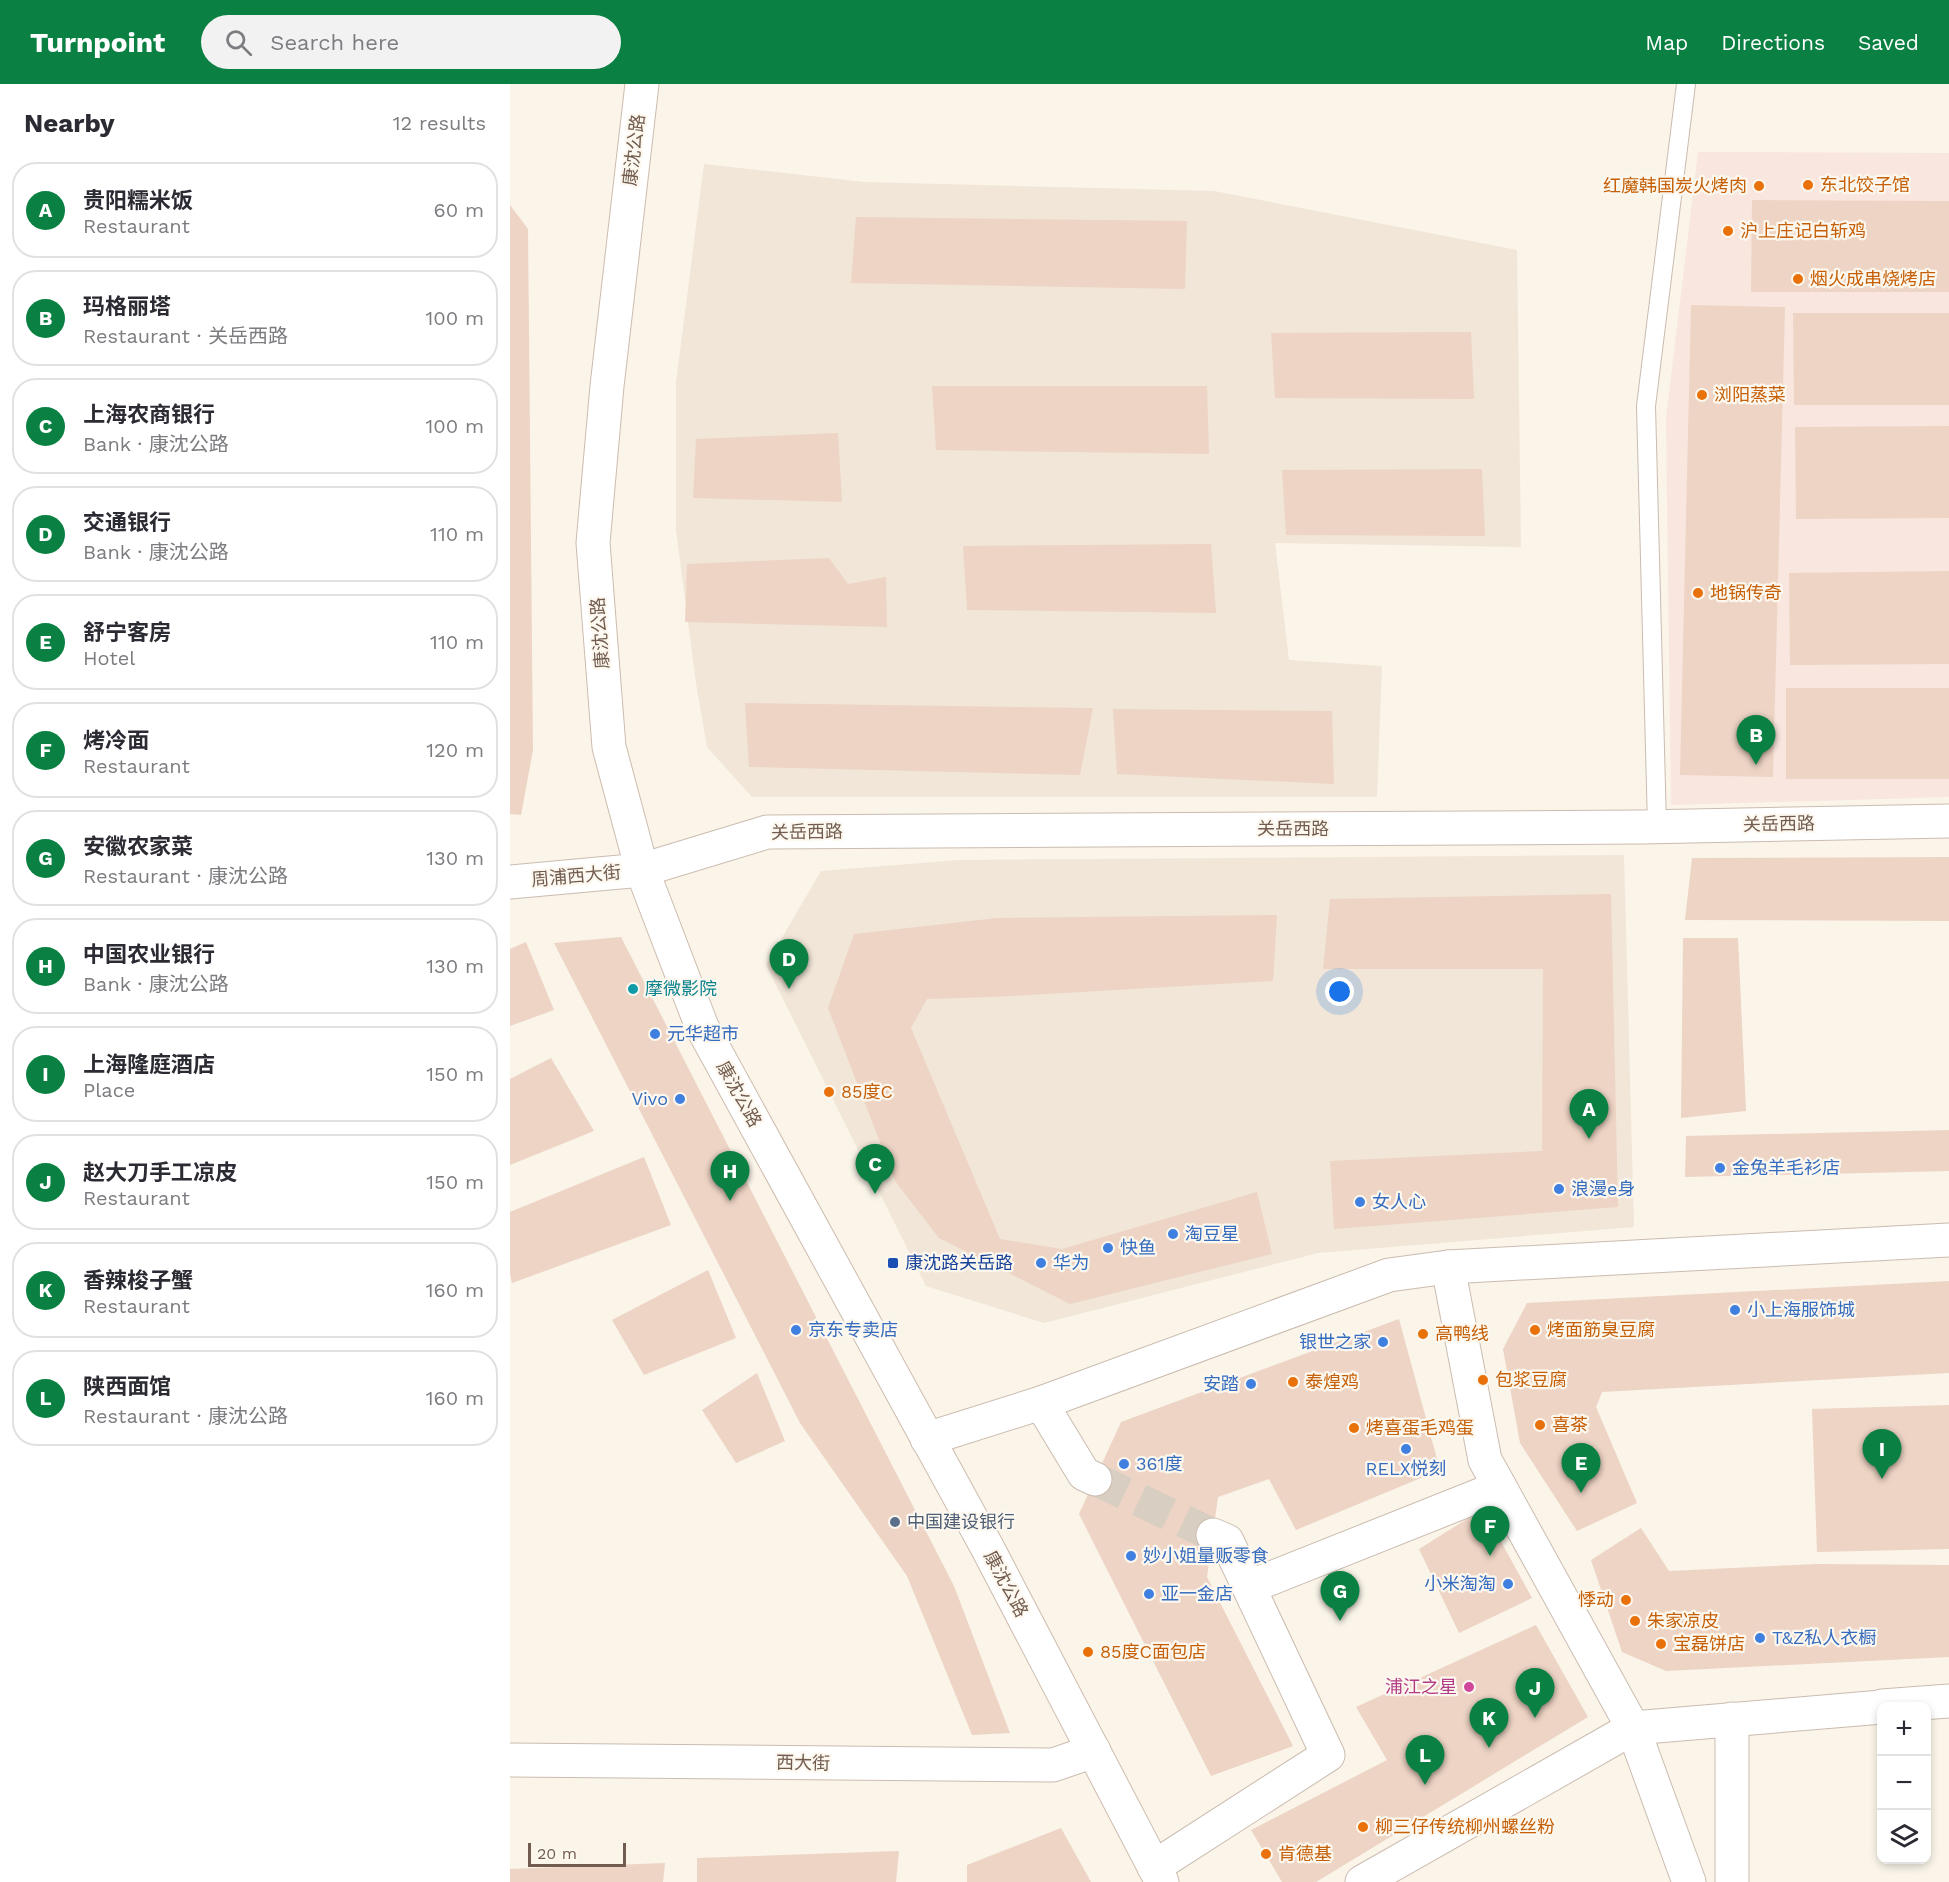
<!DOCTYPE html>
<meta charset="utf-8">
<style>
body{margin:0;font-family:"Work Sans","Noto Sans SC",sans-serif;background:#f2f2f3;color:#2b2b33}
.controls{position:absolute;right:18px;bottom:18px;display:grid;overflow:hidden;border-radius:12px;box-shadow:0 3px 9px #0003}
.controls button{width:54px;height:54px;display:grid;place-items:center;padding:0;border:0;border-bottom:2px solid #e1e1e2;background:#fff;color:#2b2b33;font:30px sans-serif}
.scale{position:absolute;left:18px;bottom:15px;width:98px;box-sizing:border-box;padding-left:6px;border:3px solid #725c4f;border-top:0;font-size:16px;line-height:21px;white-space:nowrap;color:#725c4f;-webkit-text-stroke:4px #fdf8ef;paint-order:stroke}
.you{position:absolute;left:830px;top:908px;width:21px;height:21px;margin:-15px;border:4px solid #fff;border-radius:50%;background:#1a73e8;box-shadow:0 0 0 9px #1a73e833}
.badge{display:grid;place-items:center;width:39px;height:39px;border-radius:50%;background:#0b8043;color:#fff;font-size:20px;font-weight:700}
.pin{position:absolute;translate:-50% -50px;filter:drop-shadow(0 2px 3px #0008)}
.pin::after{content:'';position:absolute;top:32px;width:21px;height:18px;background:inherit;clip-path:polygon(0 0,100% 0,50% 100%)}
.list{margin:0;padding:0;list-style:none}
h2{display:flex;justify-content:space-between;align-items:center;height:78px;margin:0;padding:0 24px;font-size:26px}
h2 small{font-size:20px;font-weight:400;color:#7c7c81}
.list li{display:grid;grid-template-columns:39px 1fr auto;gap:18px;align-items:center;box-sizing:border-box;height:96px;margin:0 12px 12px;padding:0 12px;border:2px solid #e1e1e2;border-radius:24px}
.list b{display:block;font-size:22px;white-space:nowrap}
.list p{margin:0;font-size:20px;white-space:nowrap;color:#7c7c81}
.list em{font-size:20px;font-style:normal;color:#7c7c81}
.icon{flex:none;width:33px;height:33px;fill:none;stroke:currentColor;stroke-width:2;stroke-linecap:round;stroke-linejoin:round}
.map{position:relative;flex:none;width:1439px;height:1798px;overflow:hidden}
header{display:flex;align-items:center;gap:36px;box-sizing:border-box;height:84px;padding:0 30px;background:#0b8043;color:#fff}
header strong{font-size:28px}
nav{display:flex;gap:33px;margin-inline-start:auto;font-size:21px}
.search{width:420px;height:54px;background:#f2f2f3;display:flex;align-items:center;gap:15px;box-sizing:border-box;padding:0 21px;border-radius:33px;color:#7c7c81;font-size:22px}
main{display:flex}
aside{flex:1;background:#fff}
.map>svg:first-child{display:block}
</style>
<header>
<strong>Turnpoint</strong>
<div class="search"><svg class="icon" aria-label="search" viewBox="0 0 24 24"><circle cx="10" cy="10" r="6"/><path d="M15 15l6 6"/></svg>Search here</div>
<nav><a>Map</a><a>Directions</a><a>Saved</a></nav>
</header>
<main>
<aside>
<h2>Nearby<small>12 results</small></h2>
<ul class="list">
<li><span class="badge">A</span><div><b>贵阳糯米饭</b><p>Restaurant</p></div><em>60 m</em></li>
<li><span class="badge">B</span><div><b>玛格丽塔</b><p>Restaurant · 关岳西路</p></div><em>100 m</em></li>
<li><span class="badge">C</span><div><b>上海农商银行</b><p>Bank · 康沈公路</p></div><em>100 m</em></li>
<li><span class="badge">D</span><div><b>交通银行</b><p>Bank · 康沈公路</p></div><em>110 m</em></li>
<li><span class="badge">E</span><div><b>舒宁客房</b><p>Hotel</p></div><em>110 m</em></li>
<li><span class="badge">F</span><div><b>烤冷面</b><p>Restaurant</p></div><em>120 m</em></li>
<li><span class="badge">G</span><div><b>安徽农家菜</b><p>Restaurant · 康沈公路</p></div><em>130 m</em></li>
<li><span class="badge">H</span><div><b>中国农业银行</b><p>Bank · 康沈公路</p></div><em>130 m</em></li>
<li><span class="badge">I</span><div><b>上海隆庭酒店</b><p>Place</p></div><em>150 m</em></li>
<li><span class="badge">J</span><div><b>赵大刀手工凉皮</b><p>Restaurant</p></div><em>150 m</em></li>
<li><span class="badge">K</span><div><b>香辣梭子蟹</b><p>Restaurant</p></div><em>160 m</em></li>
<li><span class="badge">L</span><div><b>陕西面馆</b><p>Restaurant · 康沈公路</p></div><em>160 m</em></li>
</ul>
</aside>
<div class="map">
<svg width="1439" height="1798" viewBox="0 0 1439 1798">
<rect width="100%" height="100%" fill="#faf4e9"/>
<!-- residential -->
<g fill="#f1e6d8">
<polygon points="194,80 354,98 704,107 1007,166 1011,463 765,459 779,576 872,582 867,713 242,713 197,663 186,599 166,446 166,299"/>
<polygon points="1114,771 1124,1143 808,1169 534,1239 416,1202 256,881 311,787 449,776"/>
</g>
<!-- commercial -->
<polygon fill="#f9e6de" points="1188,68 1439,69 1439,713 1161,721 1156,335"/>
<!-- building -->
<g fill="#edd4c4">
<polygon points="1242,116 1439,117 1439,208 1241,208"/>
<polygon points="0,121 18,145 23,666 11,731 0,730"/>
<polygon points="346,133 677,137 675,205 341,199"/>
<polygon points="1181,221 1275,223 1263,693 1170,691"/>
<polygon points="1283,229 1439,229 1439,321 1284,321"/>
<polygon points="961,248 964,315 765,314 761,249"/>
<polygon points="422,302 697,302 699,370 426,366"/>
<polygon points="1439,342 1439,434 1286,435 1285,343"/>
<polygon points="328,349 332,418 183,414 186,355"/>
<polygon points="972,385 975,452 776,451 772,386"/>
<polygon points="701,460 706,529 457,526 453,462"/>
<polygon points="319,474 338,500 376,493 377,543 175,538 177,480"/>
<polygon points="1439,487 1439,580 1280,581 1279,489"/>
<rect x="1276" y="604" width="163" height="91"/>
<polygon points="235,619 583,624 570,691 239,683"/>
<polygon points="603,625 822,627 824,700 607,690"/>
<polygon points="1439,773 1439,837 1175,836 1182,774"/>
<polygon points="1101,810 1108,1123 824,1145 820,1077 1032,1067 1033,885 813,885 820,815"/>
<polygon points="767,831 763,897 482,913 417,915 401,944 490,1155 552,1165 747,1108 762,1170 560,1220 429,1154 385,1097 318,924 344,850 487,834"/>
<polygon points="111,853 444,1502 500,1649 462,1651 397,1492 290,1339 44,859"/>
<polygon points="1173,854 1228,854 1236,1027 1171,1034"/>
<polygon points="16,858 44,926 0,942 0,865"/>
<polygon points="41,974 84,1047 0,1081 0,995"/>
<polygon points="1439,1046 1439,1087 1175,1093 1176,1052"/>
<polygon points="134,1073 161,1141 2,1199 0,1190 0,1128"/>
<polygon points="198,1186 226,1254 134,1291 102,1236"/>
<polygon points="1439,1197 1439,1289 1092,1308 1086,1323 1127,1419 1067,1447 1010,1359 993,1265 1017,1219"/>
<polygon points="889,1235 930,1386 786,1446 759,1395 708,1413 697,1493 783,1662 701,1692 569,1430 611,1338"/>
<polygon points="247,1289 275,1357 226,1379 192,1326"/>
<polygon points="1439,1321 1439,1465 1307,1468 1302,1325"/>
<polygon points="973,1425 1022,1514 949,1549 909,1465"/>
<polygon points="1131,1444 1159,1487 1306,1480 1439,1481 1439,1573 1156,1587 1112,1568 1081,1476"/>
<polygon points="1026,1541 1078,1633 806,1798 772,1798 741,1746 877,1676 846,1623"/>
<polygon points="551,1744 581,1798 457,1798 457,1781"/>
<polygon points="389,1767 386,1798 187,1798 187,1774"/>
<polygon points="155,1779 153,1798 0,1798 0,1785"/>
</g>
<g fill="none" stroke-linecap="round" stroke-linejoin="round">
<!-- street-tunnel -->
<polyline stroke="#d8cec2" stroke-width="33" stroke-dasharray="33 16" stroke-linecap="butt" points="585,1395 703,1451"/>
<!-- lane casing -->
<g stroke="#cbbcb0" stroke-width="20">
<polyline id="lane" points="1147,742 1136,322 1176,0"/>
</g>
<!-- street casing -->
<g stroke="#cbbcb0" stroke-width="35">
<g id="street">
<polyline points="0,798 132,786 257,748 1131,743 1439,737"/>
<polyline points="938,1183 975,1376 1123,1644 1179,1798"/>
<polyline points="531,1319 574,1390 585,1395"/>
<polyline points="417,1355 531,1319 879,1191 938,1183 1439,1156"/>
<polyline points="739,1503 990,1403"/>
<polyline points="1372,1622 1439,1617"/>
<polyline points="0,1676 543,1681 584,1667"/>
<polyline points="644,1783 818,1671 717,1457 703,1451"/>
<polyline points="852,1798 1123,1644 1372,1623"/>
<polyline points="1222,1798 1222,1635"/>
</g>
</g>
<!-- secondary casing -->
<g stroke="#cdbcae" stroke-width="35">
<polyline id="secondary" points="132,0 97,302 83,459 99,663 132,786 192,943 477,1463 652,1798"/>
</g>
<!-- lane -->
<use href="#lane" stroke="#fff" stroke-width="18"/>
<!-- street -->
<use href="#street" stroke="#fff" stroke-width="33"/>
<!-- secondary -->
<use href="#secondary" stroke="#fff" stroke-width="33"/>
</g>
<!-- markers -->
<g fill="#e8710a" stroke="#fdf8ef" stroke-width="2">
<circle cx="1298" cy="101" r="6"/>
<circle cx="1249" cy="102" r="6"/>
<circle cx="1218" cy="147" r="6"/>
<circle cx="1288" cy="195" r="6"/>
<circle cx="1192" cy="311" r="6"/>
<circle cx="1188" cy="509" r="6"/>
<circle cx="319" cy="1008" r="6"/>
<circle cx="1025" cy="1246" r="6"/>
<circle cx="913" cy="1250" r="6"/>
<circle cx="973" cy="1296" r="6"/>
<circle cx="783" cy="1298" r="6"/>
<circle cx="1030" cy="1341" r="6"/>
<circle cx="844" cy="1344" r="6"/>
<circle cx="1116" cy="1516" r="6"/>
<circle cx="1125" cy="1537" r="6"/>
<circle cx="1151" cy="1560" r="6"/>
<circle cx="578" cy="1568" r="6"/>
<circle cx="853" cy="1743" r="6"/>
<circle cx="756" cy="1770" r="6"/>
</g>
<circle fill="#0f9aa8" stroke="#fdf8ef" stroke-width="2" cx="123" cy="905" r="6"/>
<g fill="#3f7fe0" stroke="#fdf8ef" stroke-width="2">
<circle cx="145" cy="950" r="6"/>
<circle cx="170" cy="1015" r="6"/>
<circle cx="1210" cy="1084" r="6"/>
<circle cx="1049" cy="1105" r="6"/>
<circle cx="850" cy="1118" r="6"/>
<circle cx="663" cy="1150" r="6"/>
<circle cx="598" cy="1164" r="6"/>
<circle cx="531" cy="1179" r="6"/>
<circle cx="1225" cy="1226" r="6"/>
<circle cx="286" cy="1246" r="6"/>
<circle cx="873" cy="1258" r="6"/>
<circle cx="741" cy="1300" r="6"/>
<circle cx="896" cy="1365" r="6"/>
<circle cx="614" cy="1380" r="6"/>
<circle cx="621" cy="1472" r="6"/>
<circle cx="998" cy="1500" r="6"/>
<circle cx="639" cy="1510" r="6"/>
<circle cx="1250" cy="1554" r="6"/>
</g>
<rect fill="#1a4fb4" stroke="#fdf8ef" stroke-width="2" x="377" y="1173" width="12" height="12" rx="3"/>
<circle fill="#5c6f8a" stroke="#fdf8ef" stroke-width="2" cx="385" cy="1438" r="6"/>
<circle fill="#d1479c" stroke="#fdf8ef" stroke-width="2" cx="959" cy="1603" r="6"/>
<g text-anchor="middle" stroke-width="4.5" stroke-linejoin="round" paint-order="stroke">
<!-- street labels -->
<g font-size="18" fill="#725c4f" stroke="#fdf8ef">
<text transform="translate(124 66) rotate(-83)" y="6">康沈公路</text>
<text transform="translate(90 549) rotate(-94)" y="6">康沈公路</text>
<text transform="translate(1269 740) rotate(-1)" y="6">关岳西路</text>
<text x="783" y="751">关岳西路</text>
<text transform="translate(297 748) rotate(-1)" y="6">关岳西路</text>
<text transform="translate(66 792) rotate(-5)" y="6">周浦西大街</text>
<text transform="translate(229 1010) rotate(61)" y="6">康沈公路</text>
<text transform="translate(496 1500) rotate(62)" y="6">康沈公路</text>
<text transform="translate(293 1679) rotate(1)" y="6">西大街</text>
</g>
<!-- food labels -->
<g font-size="18" fill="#c56008" stroke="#fdf8ef" text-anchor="start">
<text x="1310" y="107">东北饺子馆</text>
<text x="1237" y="108" text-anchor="end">红魔韩国炭火烤肉</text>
<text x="1230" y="153">沪上庄记白斩鸡</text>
<text x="1300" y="201">烟火成串烧烤店</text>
<text x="1204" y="317">浏阳蒸菜</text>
<text x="1200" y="515">地锅传奇</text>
<text x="331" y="1014">85度C</text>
<text x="1037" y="1252">烤面筋臭豆腐</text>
<text x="925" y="1256">高鸭线</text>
<text x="985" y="1302">包浆豆腐</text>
<text x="795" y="1304">泰煌鸡</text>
<text x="1042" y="1347">喜茶</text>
<text x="856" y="1350">烤喜蛋毛鸡蛋</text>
<text x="1104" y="1522" text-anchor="end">悸动</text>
<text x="1137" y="1543">朱家凉皮</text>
<text x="1163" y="1566">宝磊饼店</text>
<text x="590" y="1574">85度C面包店</text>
<text x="865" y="1749">柳三仔传统柳州螺丝粉</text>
<text x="768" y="1776">肯德基</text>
</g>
<!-- culture labels -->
<g font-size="18" fill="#0d838f" stroke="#fdf8ef" text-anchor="start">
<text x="135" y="911">摩微影院</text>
</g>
<!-- shop labels -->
<g font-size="18" fill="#366cbe" stroke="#fdf8ef" text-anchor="start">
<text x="157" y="956">元华超市</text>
<text x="158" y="1021" text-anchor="end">Vivo</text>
<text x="1222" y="1090">金兔羊毛衫店</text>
<text x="1061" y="1111">浪漫e身</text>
<text x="862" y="1124">女人心</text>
<text x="675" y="1156">淘豆星</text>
<text x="610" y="1170">快鱼</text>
<text x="543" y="1185">华为</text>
<text x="1237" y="1232">小上海服饰城</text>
<text x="298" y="1252">京东专卖店</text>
<text x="861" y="1264" text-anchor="end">银世之家</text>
<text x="729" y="1306" text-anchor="end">安踏</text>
<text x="626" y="1386">361度</text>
<text x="896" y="1391" text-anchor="middle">RELX悦刻</text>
<text x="633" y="1478">妙小姐量贩零食</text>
<text x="986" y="1506" text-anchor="end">小米淘淘</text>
<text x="651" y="1516">亚一金店</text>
<text x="1262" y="1560">T&amp;Z私人衣橱</text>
</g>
<!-- transit labels -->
<g font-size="18" fill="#164399" stroke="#fdf8ef" text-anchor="start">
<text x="395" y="1185">康沈路关岳路</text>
</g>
<!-- service labels -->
<g font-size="18" fill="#4e5e75" stroke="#fdf8ef" text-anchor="start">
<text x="397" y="1444">中国建设银行</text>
</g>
<!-- hotel labels -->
<g font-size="18" fill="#b23c85" stroke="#fdf8ef" text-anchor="end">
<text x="947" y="1609">浦江之星</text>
</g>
</g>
</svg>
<div class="controls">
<button>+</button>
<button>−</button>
<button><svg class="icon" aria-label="layers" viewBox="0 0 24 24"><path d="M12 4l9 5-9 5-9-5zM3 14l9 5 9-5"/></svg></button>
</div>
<div class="scale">20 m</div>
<div class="you"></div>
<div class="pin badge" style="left:1079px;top:1055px">A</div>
<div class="pin badge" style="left:1246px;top:681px">B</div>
<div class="pin badge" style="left:365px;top:1110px">C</div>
<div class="pin badge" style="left:279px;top:905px">D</div>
<div class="pin badge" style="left:1071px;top:1409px">E</div>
<div class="pin badge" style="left:980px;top:1472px">F</div>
<div class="pin badge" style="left:830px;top:1537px">G</div>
<div class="pin badge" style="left:220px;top:1117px">H</div>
<div class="pin badge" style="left:1372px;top:1395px">I</div>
<div class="pin badge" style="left:1025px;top:1634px">J</div>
<div class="pin badge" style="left:979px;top:1664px">K</div>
<div class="pin badge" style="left:915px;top:1701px">L</div>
</div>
</main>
